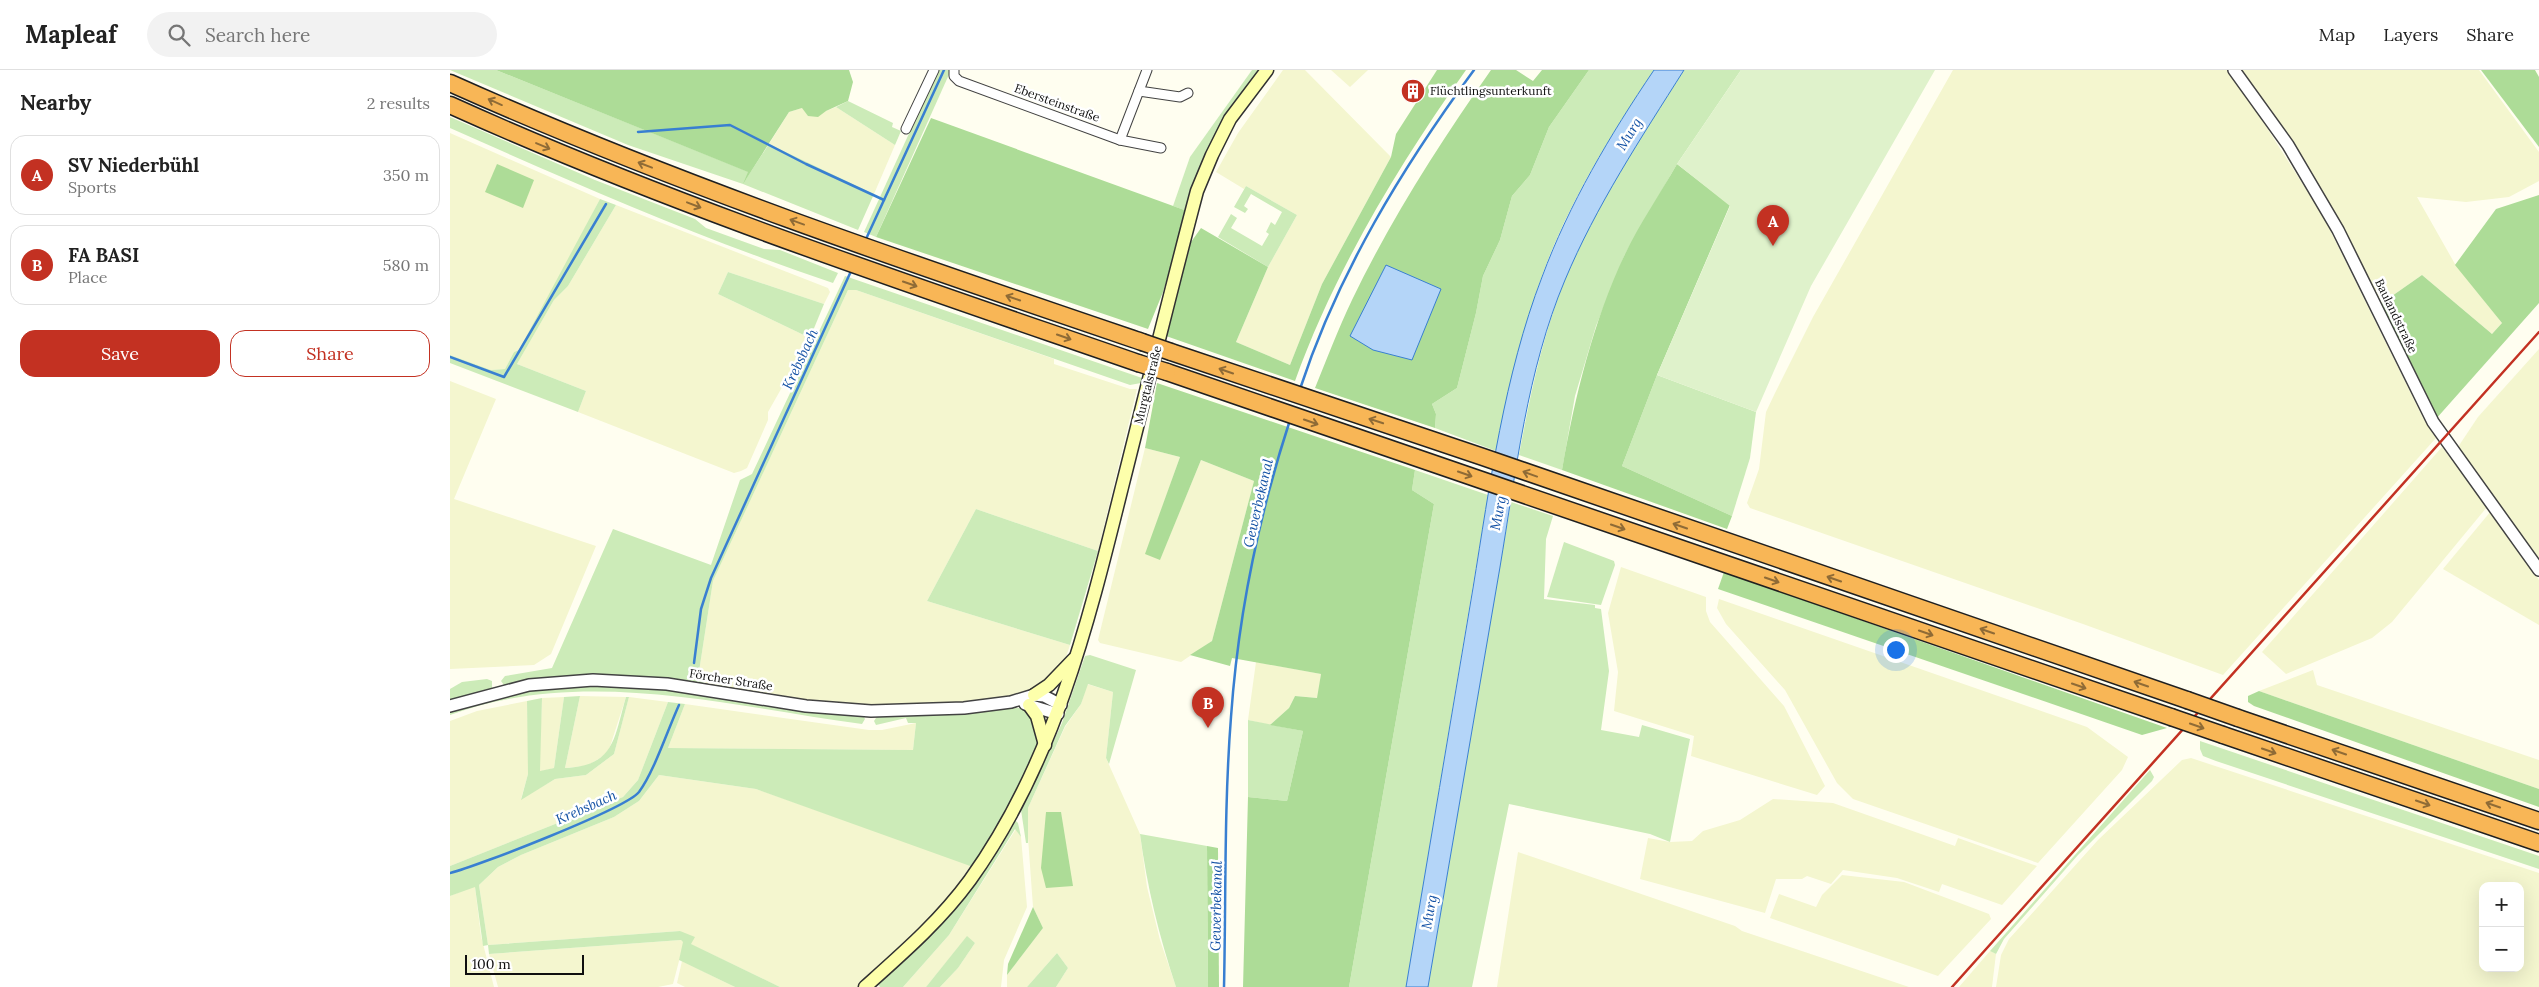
<!DOCTYPE html>
<meta charset="utf-8">
<style>
body{margin:0;font-family:Lora,serif;background:#f2f2f2;color:#222}
.controls{position:absolute;right:15px;bottom:15px;display:grid;overflow:hidden;border-radius:10px;box-shadow:0 5px 20px #0002}
.controls button{width:45px;height:45px;display:grid;place-items:center;padding:0;border:0;border-bottom:1px solid #e0e0e0;background:#fff;color:#222;font:25px sans-serif}
.scale{position:absolute;left:15px;bottom:12px;width:119px;box-sizing:border-box;padding-left:5px;border:2px solid #0f0f0f;border-top:0;font-size:14px;line-height:18px;white-space:nowrap;color:#0f0f0f;-webkit-text-stroke:4px #fff;paint-order:stroke}
.you{position:absolute;left:1445px;top:579px;width:18px;height:18px;margin:-12px;border:4px solid #fff;border-radius:50%;background:#1a73e8;box-shadow:0 0 0 8px #1a73e833}
.badge{display:grid;place-items:center;width:32px;height:32px;border-radius:50%;background:#c33122;color:#fff;font-size:16px;font-weight:700}
.pin{position:absolute;translate:-50% -41px;filter:drop-shadow(0 1px 2px #0008)}
.pin::after{content:'';position:absolute;top:26px;width:18px;height:15px;background:inherit;clip-path:polygon(0 0,100% 0,50% 100%)}
.list{margin:0;padding:0;list-style:none}
h2{display:flex;justify-content:space-between;align-items:center;height:65px;margin:0;padding:0 20px;font-size:21px}
h2 small{font-size:16px;font-weight:400;color:#767676}
.list li{display:grid;grid-template-columns:32px 1fr auto;gap:15px;align-items:center;box-sizing:border-box;height:80px;margin:0 10px 10px;padding:0 10px;border:1px solid #e0e0e0;border-radius:15px}
.list b{display:block;font-size:19px;white-space:nowrap}
.list p{margin:0;font-size:16px;white-space:nowrap;color:#767676}
.list em{font-size:16px;font-style:normal;color:#767676}
.actions{display:flex;gap:10px;padding:15px 20px}
.actions a{flex:1;padding:11px 0;border:1px solid #c33122;border-radius:15px;text-align:center;font-size:18px;color:#c33122}
.actions .main{background:#c33122;color:#fff}
.icon{flex:none;width:28px;height:28px;fill:none;stroke:currentColor;stroke-width:2;stroke-linecap:round;stroke-linejoin:round}
.map{position:relative;flex:none;width:2089px;height:917px;overflow:hidden}
header{display:flex;align-items:center;gap:30px;box-sizing:border-box;height:70px;padding:0 25px;background:#fff;border-bottom:1px solid #e0e0e0}
header strong{font-size:24px}
nav{display:flex;gap:28px;margin-inline-start:auto;font-size:18px}
.search{width:350px;height:45px;background:#f2f2f2;display:flex;align-items:center;gap:12px;box-sizing:border-box;padding:0 18px;border-radius:28px;color:#767676;font-size:19px}
main{display:flex}
aside{flex:1;background:#fff}
.map>svg:first-child{display:block}
</style>
<header>
<strong>Mapleaf</strong>
<div class="search"><svg class="icon" aria-label="search" viewBox="0 0 24 24"><circle cx="10" cy="10" r="6"/><path d="M15 15l6 6"/></svg>Search here</div>
<nav><a>Map</a><a>Layers</a><a>Share</a></nav>
</header>
<main>
<aside>
<h2>Nearby<small>2 results</small></h2>
<ul class="list">
<li><span class="badge">A</span><div><b>SV Niederbühl</b><p>Sports</p></div><em>350 m</em></li>
<li><span class="badge">B</span><div><b>FA BASI</b><p>Place</p></div><em>580 m</em></li>
</ul>
<div class="actions"><a class="main">Save</a><a>Share</a></div>
</aside>
<div class="map">
<svg width="2089" height="917" viewBox="0 0 2089 917">
<rect width="100%" height="100%" fill="#fffef0"/>
<!-- farmland -->
<g fill="#f4f6cf" fill-rule="evenodd">
<polygon points="833,0 855,0 941,87 872,214 840,295 786,272 818,197 847,145 796,116 794,119 766,102 788,63"/>
<polygon points="881,0 918,0 900,17"/>
<polygon points="1503,0 1777,0 1810,47 1873,146 1973,348 1986,368 1773,605 1633,554 1300,438 1297,433 1309,399 1316,342 1325,323 1363,247"/>
<polygon points="1789,0 2029,0 2089,82 2089,111 2059,127 2016,132 1967,127 2005,194 2052,253 2042,264 1972,205 1932,233 1863,105 1822,41"/>
<polygon points="386,37 445,75 424,124 319,74 339,42 352,38 376,41"/>
<polygon points="0,63 150,129 113,201 69,280 64,282 55,299 41,300 0,285"/>
<polygon points="166,135 378,218 380,222 374,234 278,202 268,224 360,268 318,342 318,350 297,398 291,401 284,403 128,342 136,321 67,294 104,230 118,216"/>
<polygon points="398,220 406,220 604,289 604,294 680,319 687,319 648,481 526,439 477,531 620,575 616,587 605,603 589,617 566,626 510,634 419,637 363,632 255,613 248,608 263,511"/>
<polygon points="2089,279 2089,486 2087,489 2008,377 2028,347"/>
<polygon points="0,311 46,329 4,429 146,476 101,584 84,595 0,599"/>
<polygon points="1992,377 2037,437 1942,552 1922,568 1836,604 1812,582"/>
<polygon points="695,378 730,387 696,483 710,489 751,390 804,411 762,571 731,592 650,573 648,570"/>
<polygon points="2041,441 2089,510 2089,555 1993,499"/>
<polygon points="1171,497 1256,527 1256,541 1260,552 1334,636 1375,716 1367,725 1241,686 1244,666 1164,641 1168,602 1158,543"/>
<polygon points="1269,529 1637,657 1678,687 1672,700 1588,793 1403,729 1387,713 1335,620 1276,554 1267,538"/>
<polygon points="806,592 871,604 868,628 845,626 839,638 820,655 798,650"/>
<polygon points="1863,600 1867,615 2089,690 2089,719 1809,621"/>
<polygon points="637,614 663,622 656,688 690,764 697,817 710,870 726,917 606,917 618,898 607,883 577,917 557,917 557,905 593,858 583,837 578,768 578,738 615,657 631,634"/>
<polygon points="130,626 176,627 158,683 137,696 115,698"/>
<polygon points="114,627 104,698 89,702 92,628"/>
<polygon points="179,627 218,632 188,710 173,727 0,796 0,651 27,641 77,631 79,684 78,704 71,729 105,709 136,705 164,684"/>
<polygon points="235,634 419,660 432,660 466,653 463,680 218,678"/>
<path d="M1741 688 2089 803V917H1546L1551 885 1559 869 1648 770 1732 690ZM2033 816H2070V898H2033Z"/>
<polygon points="209,705 306,719 521,795 489,845 408,917 330,917 240,874 230,861 38,875 29,815 48,797 71,785 164,747 189,731"/>
<polygon points="1323,729 1383,733 1505,776 1508,768 1587,796 1552,835 1492,814 1489,822 1447,808 1393,800 1381,814 1357,806 1352,809 1326,809 1315,843 1190,809 1198,768 1220,772 1242,771 1253,761 1290,750"/>
<polygon points="566,759 571,767 577,837 554,890 551,917 490,917 508,898 525,873 517,867 476,917 453,917 499,865"/>
<polygon points="1068,782 1285,856 1292,861 1459,917 1047,917"/>
<polygon points="1392,805 1454,812 1539,844 1541,849 1488,906 1320,848 1329,824 1366,837 1372,825"/>
<polygon points="22,817 25,817 31,866 44,917 0,917 0,826"/>
<polygon points="231,870 234,872 223,914 208,917 48,917 39,884"/>
<polygon points="1540,881 1546,884 1542,917 1509,917"/>
<polygon points="232,891 285,917 235,917 227,913"/>
</g>
<!-- green -->
<g fill="#ccebb8">
<polygon points="0,0 46,0 299,102 296,109 319,74 424,124 408,160 293,114 178,75"/>
<polygon points="488,0 501,0 426,167 414,162"/>
<polygon points="802,0 812,0 737,141 723,136 740,87"/>
<path d="M1139 0H1204C1167 55 1130 114 1104 175 1076 241 1061 311 1046 381L985 358 986 344 982 334 1007 318 1026 243 1033 206 1050 170 1062 126 1080 105 1099 57Z"/>
<path d="M1234 0H1291L1227 94 1175 184 1146 256 1125 326 1112 400 1069 385C1080 326 1092 268 1114 212 1144 137 1191 68 1234 0Z"/>
<polygon points="398,31 443,53 442,57 451,61 445,75 386,37"/>
<path d="M0 47 145 110 245 149 256 158 314 179 330 180 388 203 383 213C252 169 126 114 0 58Z"/>
<polygon points="796,116 847,145 818,197 768,167 781,144 787,148 781,158 812,176 819,164 816,162 821,152 825,155 832,142 801,124 794,136 798,139 795,143 784,137"/>
<polygon points="150,129 166,135 118,216 104,230 67,294 136,321 128,342 0,293 0,285 41,300 55,299 64,282 69,280"/>
<polygon points="278,202 374,234 360,268 268,224"/>
<polygon points="395,206 692,308 691,313 680,315 406,220 398,220 263,511 248,608 255,613 253,616 54,615 51,611 55,606 102,598 163,459 261,495 290,410 302,404"/>
<polygon points="1207,305 1306,342 1300,388 1282,446 1172,396"/>
<polygon points="965,400 1038,425 956,917 899,917 984,434 962,420"/>
<polygon points="1061,432 1103,446 1096,469 1094,529 1145,535 1145,538 1151,539 1159,601 1151,660 1189,667 1192,655 1240,669 1220,772 1200,764 1059,734 1022,917 978,917"/>
<polygon points="526,439 648,481 620,575 477,531"/>
<polygon points="1114,472 1164,491 1165,495 1151,535 1097,527"/>
<polygon points="640,585 686,600 659,694 656,688 663,622 638,614 631,634 615,656 578,738 578,773 576,773 571,740 612,653 635,586"/>
<polygon points="37,609 42,611 42,619 0,632 0,619 12,612"/>
<path d="M146 614 227 620 413 645 415 649 412 654C278 636 132 596 0 645V640L68 622Z"/>
<path d="M130 626 115 698C165 696 164 668 176 627H179L164 684 136 705 105 709 71 730 78 704 77 631 92 628 90 701 104 698 114 627Z"/>
<polygon points="218,632 235,634 218,678 463,680 466,653 458,653 456,648 426,655 424,651 428,645 551,638 569,638 578,642 585,651 589,671 547,764 523,797 306,719 209,705 189,731 164,747 71,785 48,797 29,815 38,875 230,861 245,867 241,874 330,917 285,917 229,890 233,872 231,870 39,884 38,875 33,876 25,817 0,826 0,796 173,727 188,710"/>
<polygon points="798,650 853,661 837,731 798,727"/>
<polygon points="1750,671 2089,786 2089,799 1766,691 1753,686 1750,679"/>
<polygon points="1700,700 1704,707 1702,711 1628,785 1554,869 1546,884 1540,881"/>
<path d="M565 750 568 753 571 767 565 759 499 865 453 917H430L427 913C454 889 484 865 507 836 529 809 547 780 565 750Z"/>
<path d="M690 764 757 776 758 917H726C709 866 697 817 690 764Z"/>
<polygon points="517,866 525,873 508,898 490,917 476,917"/>
<polygon points="607,883 618,898 606,917 577,917"/>
</g>
<!-- forest -->
<g fill="#addc97">
<polygon points="46,0 399,0 403,12 398,31 376,41 368,47 358,46 352,38 339,42 293,114 298,102"/>
<path d="M987 0H1016C948 96 885 200 845 311L716 266 741 172 751 158 818 197 786 272 840 295 872 214 941 87 946 64Z"/>
<path d="M1041 0H1066L1083 11 1092 0H1139L1099 57 1080 105 1062 126 1050 170 1033 206 1026 243 1007 318 982 334 986 344 985 358 865 318C877 289 888 259 902 230 941 149 989 74 1041 0Z"/>
<polygon points="2031,0 2085,0 2089,7 2089,77"/>
<polygon points="481,48 737,141 713,222 698,259 426,167"/>
<polygon points="47,94 84,110 73,138 35,122"/>
<path d="M1227 94 1280 135 1207 305 1172 396 1282 446 1277 459 1112 400C1125 326 1143 252 1175 184 1190 153 1210 124 1227 94Z"/>
<polygon points="2089,125 2089,233 1985,350 1965,316 1932,233 1972,205 2042,264 2052,253 2005,195 2046,139"/>
<polygon points="707,313 965,400 962,420 984,434 899,917 793,917 798,727 837,731 853,661 820,655 839,638 845,626 867,628 871,604 782,588 780,596 740,585 762,571 804,411 751,390 710,490 695,484 730,387 695,378"/>
<polygon points="1274,502 1717,658 1692,665 1268,519"/>
<polygon points="1809,621 2089,719 2089,737 1804,636 1798,632 1798,626"/>
<polygon points="596,742 611,742 623,816 596,818 591,798"/>
<polygon points="757,776 768,778 769,917 758,917"/>
<polygon points="583,837 593,858 557,905 558,894"/>
</g>
<!-- pitch -->
<polygon fill="#dff2cb" points="1291,0 1485,0 1361,216 1306,342 1207,305 1280,136 1227,94"/>
<!-- water -->
<g fill="#b4d5f8" stroke="#387fd1">
<path d="M1204 0H1234C1191 68 1146 136 1115 210 1077 300 1066 402 1050 497 1026 637 1002 777 978 917H956C978 784 1001 651 1023 518 1040 414 1054 306 1092 207 1119 134 1160 65 1204 0Z"/>
<polygon points="936,195 991,219 962,290 923,280 900,266"/>
</g>
<g fill="none" stroke-linecap="round" stroke-linejoin="round">
<!-- stream -->
<g stroke="#387fd1" stroke-width="2.5">
<polyline points="188,62 280,55 356,94 434,130"/>
<polyline points="416,169 494,0"/>
<polyline points="0,287 54,307 156,134"/>
<path d="M850 319C888 203 952 98 1024 0"/>
<polyline points="244,593 251,539 261,508 402,199"/>
<path d="M0 803C28 796 175 739 189 722 204 702 218 659 229 635"/>
<path d="M774 917C776 827 774 737 781 647 788 547 809 445 840 350"/>
</g>
<!-- minor casing -->
<g stroke="#424242" stroke-width="11">
<g id="minor">
<polyline points="504,0 504,6 509,11 670,70 711,78"/>
<polyline points="689,21 730,27 738,23"/>
<polyline points="456,59 484,0"/>
<polyline points="670,70 697,0"/>
</g>
</g>
<!-- tertiary casing -->
<g stroke="#424242" stroke-width="14">
<g id="tertiary">
<polyline points="1784,0 1838,75 1888,160 1983,352 2089,500"/>
<polyline points="575,634 608,644"/>
<polyline points="0,636 79,615 143,610 217,614 356,636 421,641 514,638 561,632 584,625 594,626 611,635"/>
</g>
</g>
<!-- secondary casing -->
<g stroke="#313131" stroke-width="15">
<g id="secondary">
<polyline points="584,625 599,615 624,589"/>
<polyline points="579,635 587,646 595,675"/>
<path d="M415 917C453 883 490 851 520 810 604 693 638 554 672 417 697 318 721 219 747 121L762 85 780 49 817 0"/>
</g>
</g>
<!-- motorway casing -->
<g stroke="#202020" stroke-width="19">
<g id="motorway">
<path d="M0 13C225 114 459 193 692 272"/>
<path d="M0 35C223 136 457 213 688 293"/>
<polyline points="721,282 1033,387 1737,630"/>
<polyline points="717,302 1721,647"/>
<polyline points="1788,648 2089,751"/>
<polyline points="1773,665 2089,773"/>
</g>
</g>
<!-- minor -->
<use href="#minor" stroke="#fff" stroke-width="9"/>
<!-- tertiary -->
<use href="#tertiary" stroke="#fff" stroke-width="11"/>
<!-- secondary -->
<use href="#secondary" stroke="#fdffab" stroke-width="12"/>
<!-- motorway -->
<use href="#motorway" stroke="#f8b656" stroke-width="16"/>
<!-- rail -->
<polyline stroke="#c33122" stroke-width="2.5" points="1502,917 2089,262"/>
<!-- motorway-bridge casing -->
<g stroke="#202020" stroke-width="19" stroke-linecap="butt">
<g id="motorway-bridge">
<polyline points="692,272 721,282"/>
<polyline points="688,293 717,302"/>
<polyline points="1737,630 1788,648"/>
<polyline points="1721,647 1773,665"/>
</g>
</g>
<!-- motorway-bridge -->
<use href="#motorway-bridge" stroke="#f8b656" stroke-width="16"/>
</g>
<!-- one-way arrows -->
<defs><path id="oneway-shaft" d="M-6 0H5M1.5-3L5.5 0L1.5 3" fill="none" stroke-width="1.6" stroke-linecap="round" stroke-linejoin="round" transform="scale(1.25)"/></defs>
<g stroke="#8f6b36">
<use href="#oneway-shaft" transform="translate(45 32) rotate(-156)"/>
<use href="#oneway-shaft" transform="translate(93 76) rotate(23)"/>
<use href="#oneway-shaft" transform="translate(195 95) rotate(-159)"/>
<use href="#oneway-shaft" transform="translate(244 135) rotate(21)"/>
<use href="#oneway-shaft" transform="translate(347 152) rotate(-160)"/>
<use href="#oneway-shaft" transform="translate(460 214) rotate(19)"/>
<use href="#oneway-shaft" transform="translate(563 228) rotate(-161)"/>
<use href="#oneway-shaft" transform="translate(614 267) rotate(19)"/>
<use href="#oneway-shaft" transform="translate(776 301) rotate(-161)"/>
<use href="#oneway-shaft" transform="translate(926 351) rotate(-162)"/>
<use href="#oneway-shaft" transform="translate(861 352) rotate(19)"/>
<use href="#oneway-shaft" transform="translate(1015 404) rotate(19)"/>
<use href="#oneway-shaft" transform="translate(1080 404) rotate(-160)"/>
<use href="#oneway-shaft" transform="translate(1230 456) rotate(-161)"/>
<use href="#oneway-shaft" transform="translate(1168 457) rotate(19)"/>
<use href="#oneway-shaft" transform="translate(1384 509) rotate(-161)"/>
<use href="#oneway-shaft" transform="translate(1322 510) rotate(19)"/>
<use href="#oneway-shaft" transform="translate(1537 561) rotate(-161)"/>
<use href="#oneway-shaft" transform="translate(1476 563) rotate(19)"/>
<use href="#oneway-shaft" transform="translate(1691 614) rotate(-161)"/>
<use href="#oneway-shaft" transform="translate(1629 616) rotate(19)"/>
<use href="#oneway-shaft" transform="translate(1747 656) rotate(19)"/>
<use href="#oneway-shaft" transform="translate(1819 681) rotate(19)"/>
<use href="#oneway-shaft" transform="translate(1889 682) rotate(-161)"/>
<use href="#oneway-shaft" transform="translate(1973 733) rotate(19)"/>
<use href="#oneway-shaft" transform="translate(2043 735) rotate(-161)"/>
</g>
<!-- icons -->
<defs>
<g id="building-disc" transform="scale(1.25)"><circle r="9.5" fill="#c33122" stroke="#fff"/><path d="M-4-6H4V6H1V3H-1V6H-4ZM-2.5-4.3h1.7v1.8h-1.7ZM.8-4.3h1.7v1.8H.8ZM-2.5-1h1.7V.8h-1.7ZM.8-1h1.7V.8H.8Z" fill="#fff"/></g>
</defs>
<g fill-rule="evenodd">
<use href="#building-disc" x="963" y="21"/>
</g>
<g text-anchor="middle" stroke-width="5" stroke-linejoin="round" paint-order="stroke">
<!-- poi labels -->
<g font-size="12" fill="#0f0f0f" stroke="#fff" text-anchor="start">
<text x="980" y="25">Flüchtlingsunterkunft</text>
</g>
<!-- street labels -->
<g font-size="12" fill="#0f0f0f" stroke="#fff">
<text transform="translate(607 33) rotate(20)" y="4">Ebersteinstraße</text>
<text transform="translate(1946 246) rotate(64)" y="4">Baulandstraße</text>
<text transform="translate(698 315) rotate(-76)" y="4">Murgtalstraße</text>
<text transform="translate(281 610) rotate(9)" y="4">Förcher Straße</text>
</g>
<!-- water labels -->
<g font-size="14" font-style="italic" fill="#1452a5" stroke="#fff">
<text transform="translate(1179 64) rotate(-58)" y="5">Murg</text>
<text transform="translate(350 289) rotate(-65)" y="5">Krebsbach</text>
<text transform="translate(808 433) rotate(-77)" y="5">Gewerbekanal</text>
<text transform="translate(1048 443) rotate(-79)" y="5">Murg</text>
<text transform="translate(136 737) rotate(-24)" y="5">Krebsbach</text>
<text transform="translate(766 836) rotate(-89)" y="5">Gewerbekanal</text>
<text transform="translate(979 842) rotate(-80)" y="5">Murg</text>
</g>
</g>
</svg>
<div class="controls">
<button>+</button>
<button>−</button>
</div>
<div class="scale">100 m</div>
<div class="you"></div>
<div class="pin badge" style="left:1323px;top:176px">A</div>
<div class="pin badge" style="left:758px;top:658px">B</div>
</div>
</main>
